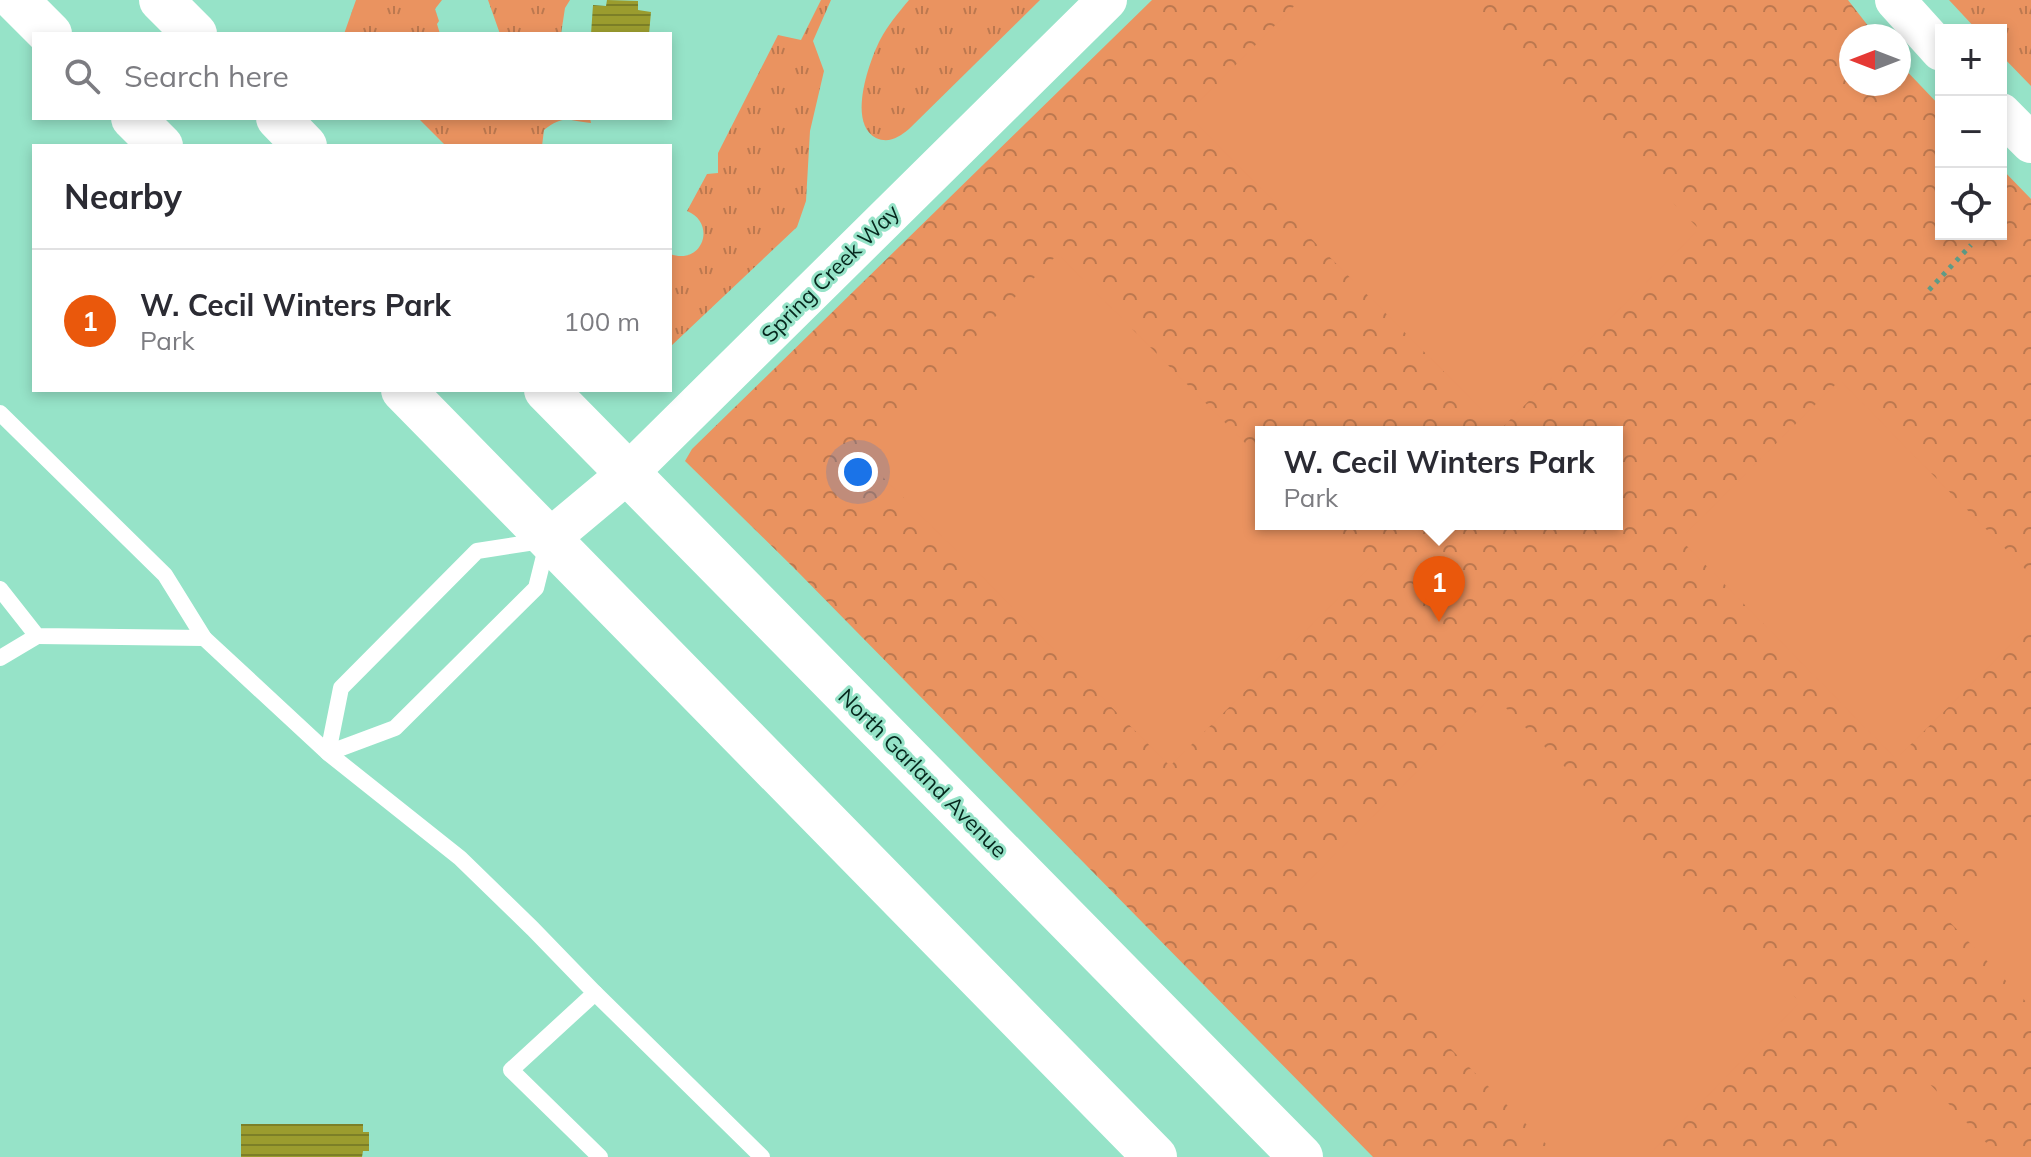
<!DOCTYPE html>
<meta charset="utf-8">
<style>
body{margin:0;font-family:Mulish,sans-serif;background:#f7f7f7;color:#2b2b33}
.controls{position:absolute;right:24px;top:24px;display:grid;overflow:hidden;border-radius:0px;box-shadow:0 4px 12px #0003}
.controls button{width:72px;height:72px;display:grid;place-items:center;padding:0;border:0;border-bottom:2px solid #e1e1e2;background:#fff;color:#2b2b33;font:40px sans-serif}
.compass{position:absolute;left:1839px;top:24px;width:72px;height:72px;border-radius:50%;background:#fff;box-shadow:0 4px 12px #0003;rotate:270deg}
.you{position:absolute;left:858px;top:472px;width:28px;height:28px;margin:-20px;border:6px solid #fff;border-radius:50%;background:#1a73e8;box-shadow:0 0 0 12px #1a73e833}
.badge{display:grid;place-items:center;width:52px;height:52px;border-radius:50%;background:#ea580c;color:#fff;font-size:26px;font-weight:700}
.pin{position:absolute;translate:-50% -66px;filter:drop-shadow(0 2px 4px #0008)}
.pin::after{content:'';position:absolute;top:42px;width:28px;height:24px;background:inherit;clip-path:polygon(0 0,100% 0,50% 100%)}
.popup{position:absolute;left:1255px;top:426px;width:368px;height:104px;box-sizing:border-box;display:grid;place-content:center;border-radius:0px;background:#fff;filter:drop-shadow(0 2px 6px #0005);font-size:26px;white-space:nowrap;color:#7c7c81}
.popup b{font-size:30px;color:#2b2b33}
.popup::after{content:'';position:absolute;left:50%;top:100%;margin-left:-16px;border:16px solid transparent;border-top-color:#fff}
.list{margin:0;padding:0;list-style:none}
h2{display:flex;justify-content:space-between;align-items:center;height:104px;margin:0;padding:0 32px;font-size:34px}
h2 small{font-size:26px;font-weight:400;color:#7c7c81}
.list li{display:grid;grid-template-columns:52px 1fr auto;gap:24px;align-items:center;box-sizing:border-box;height:144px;padding:0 32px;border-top:2px solid #e1e1e2}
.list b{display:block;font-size:30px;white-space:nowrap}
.list p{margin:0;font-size:26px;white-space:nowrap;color:#7c7c81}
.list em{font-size:26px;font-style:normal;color:#7c7c81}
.icon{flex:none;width:44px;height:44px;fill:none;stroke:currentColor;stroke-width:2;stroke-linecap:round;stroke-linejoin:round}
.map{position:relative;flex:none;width:2031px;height:1157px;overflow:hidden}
.search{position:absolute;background:#fff;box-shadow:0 4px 12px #0003;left:32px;top:32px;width:640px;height:88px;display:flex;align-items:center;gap:20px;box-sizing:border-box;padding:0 28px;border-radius:0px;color:#7c7c81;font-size:30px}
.panel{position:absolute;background:#fff;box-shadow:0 4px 12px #0003;left:32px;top:144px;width:640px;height:248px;border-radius:0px}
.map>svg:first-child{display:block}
</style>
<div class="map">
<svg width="2031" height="1157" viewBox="0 0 2031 1157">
<defs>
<pattern id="grass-tufts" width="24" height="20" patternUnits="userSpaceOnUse" patternTransform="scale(2)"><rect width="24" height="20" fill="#ea9360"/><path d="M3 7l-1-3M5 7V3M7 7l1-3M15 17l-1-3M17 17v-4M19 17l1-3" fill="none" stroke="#bc784f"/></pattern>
<pattern id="forest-crowns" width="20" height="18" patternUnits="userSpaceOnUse" patternTransform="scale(2)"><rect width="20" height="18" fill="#ea9360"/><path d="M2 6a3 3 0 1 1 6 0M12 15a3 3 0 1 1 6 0" fill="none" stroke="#bc784f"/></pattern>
<pattern id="water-rules" width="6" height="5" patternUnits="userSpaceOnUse" patternTransform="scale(2)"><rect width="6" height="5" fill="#9b9c2e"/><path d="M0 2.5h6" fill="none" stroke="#7c7f27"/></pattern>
</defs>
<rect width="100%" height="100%" fill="#96e3c8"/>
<!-- grass -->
<g fill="url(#grass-tufts)">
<polygon points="356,0 442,0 435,9 439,21 437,24 440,34 344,34"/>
<polygon points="488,0 570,0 565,8 561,34 500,34"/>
<path d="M821 0H831L813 41 824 71 810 131 806 201 797 227 670 347V254C703 266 717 223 687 211L707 174 718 173V153L778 35 801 40Z"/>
<path d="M909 0H1040L909 129C899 137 889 144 876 138 847 123 869 62 880 40 888 25 898 13 909 0Z"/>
<polygon points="1949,0 2031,0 2031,86 2001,55 2001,30 1977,30"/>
<path d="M418 118H590L591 123C568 121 564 114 544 130L542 146H446Z"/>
</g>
<!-- forest -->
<path fill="url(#forest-crowns)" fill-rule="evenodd" d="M1152 0H1848L1876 36H1851V84H1899V63L1941 107V234H2001V168L2031 199V1157H1373L795 569 685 461 692 449ZM1261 432H1617V524H1261Z"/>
<!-- garden -->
<g fill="#ea9360">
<polygon points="1300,0 1470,0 1699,229 1501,429 1187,114"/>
<polygon points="1058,254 1261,459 1261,524 1325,524 1369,568 1170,766 859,453"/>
<polygon points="1840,380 2031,575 2031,625 1896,759 1680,539"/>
<polygon points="1493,695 1800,1002 1647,1157 1559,1157 1296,894"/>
<polygon points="2031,833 2031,1007 1944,916"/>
<polygon points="1921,1075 2000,1157 1837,1157"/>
</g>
<!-- water -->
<g fill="url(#water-rules)">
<polygon points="607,0 638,1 638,10 651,12 649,34 591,34 593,5 606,6"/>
<polygon points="241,1124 363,1124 363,1132 369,1132 369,1151 363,1151 362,1157 241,1157"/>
</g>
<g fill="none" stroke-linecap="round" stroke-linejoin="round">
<!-- path -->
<polyline stroke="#5f9b86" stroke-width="5" stroke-dasharray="4 6" stroke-linecap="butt" points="1929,290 1971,245"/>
<!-- service -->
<g stroke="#fff" stroke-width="16">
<polyline points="0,413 165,575 204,638"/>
<polygon points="548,540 536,588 395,728 328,753 341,688 477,551"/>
<polyline points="0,589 37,636 204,638 328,753 460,858 533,929 595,993 511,1070 600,1157"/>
<polyline points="0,658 37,636"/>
<polyline points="595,993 762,1157"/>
</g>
<!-- tertiary -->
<g stroke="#fff" stroke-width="40">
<polyline points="1895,0 1941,51"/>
<polyline points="2001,113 2031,143"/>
<polyline points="548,540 628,473 1107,0"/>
</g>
<!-- secondary -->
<g stroke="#fff" stroke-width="44">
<polyline points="16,0 50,34"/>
<polyline points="161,0 195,34"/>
<polyline points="133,118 161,146"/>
<polyline points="278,118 305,146"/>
<polyline points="403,390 1155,1157"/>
<polyline points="546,390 1301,1157"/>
</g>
</g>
<g text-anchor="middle" stroke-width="6" stroke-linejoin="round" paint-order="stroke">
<!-- street labels -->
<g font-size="22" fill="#06271d" stroke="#96e3c8">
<text transform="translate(830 273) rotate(-45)" y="8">Spring Creek Way</text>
<text transform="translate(923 773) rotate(45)" y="8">North Garland Avenue</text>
</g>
</g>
</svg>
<div class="controls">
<button>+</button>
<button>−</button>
<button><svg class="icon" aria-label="locate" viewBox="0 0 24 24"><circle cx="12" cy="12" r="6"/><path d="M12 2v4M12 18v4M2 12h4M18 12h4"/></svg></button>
</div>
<svg class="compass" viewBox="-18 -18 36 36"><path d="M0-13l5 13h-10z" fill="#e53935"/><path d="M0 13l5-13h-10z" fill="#7c7c81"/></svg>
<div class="you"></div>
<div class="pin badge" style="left:1439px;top:622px">1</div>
<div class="popup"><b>W. Cecil Winters Park</b>Park</div>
<div class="search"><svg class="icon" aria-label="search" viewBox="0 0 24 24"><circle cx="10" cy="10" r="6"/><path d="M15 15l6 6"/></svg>Search here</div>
<section class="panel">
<h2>Nearby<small></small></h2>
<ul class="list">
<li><span class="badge">1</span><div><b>W. Cecil Winters Park</b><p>Park</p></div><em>100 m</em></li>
</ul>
</section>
</div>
